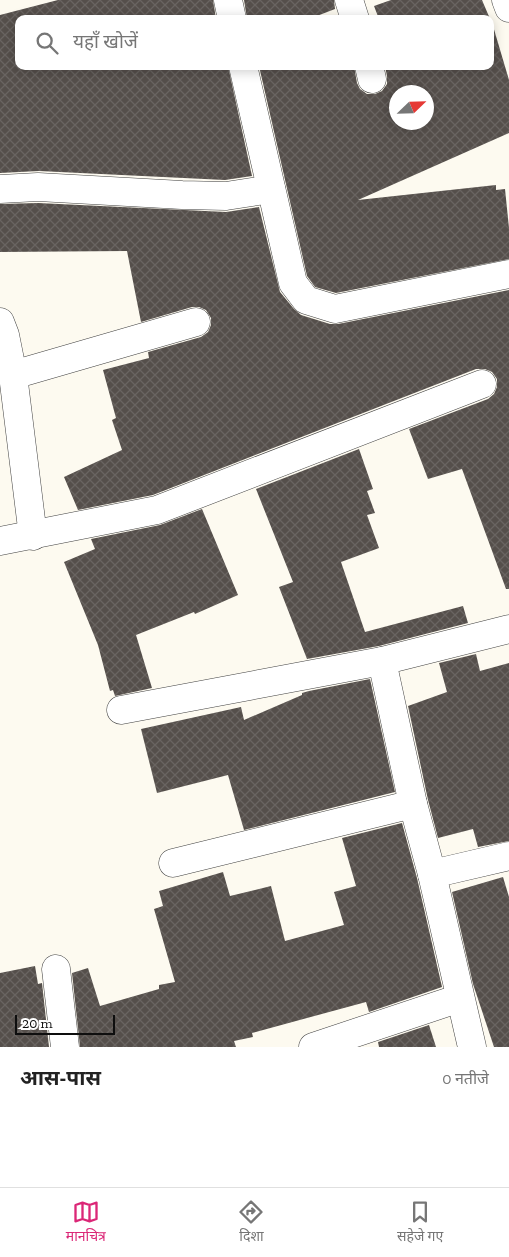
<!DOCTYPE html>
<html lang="hi">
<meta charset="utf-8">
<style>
body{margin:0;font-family:"Zilla Slab","Noto Sans Devanagari",serif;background:#f2f2f2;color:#222}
.compass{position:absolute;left:389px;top:85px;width:45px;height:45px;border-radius:50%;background:#fff;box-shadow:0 2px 12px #0003;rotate:67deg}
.scale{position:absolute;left:15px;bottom:12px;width:100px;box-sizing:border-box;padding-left:5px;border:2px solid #0e0e0e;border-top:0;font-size:14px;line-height:18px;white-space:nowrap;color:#0e0e0e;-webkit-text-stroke:4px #fff;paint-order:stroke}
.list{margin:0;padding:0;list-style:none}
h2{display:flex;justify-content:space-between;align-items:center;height:65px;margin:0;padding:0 20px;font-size:21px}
h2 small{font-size:16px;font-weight:400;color:#767676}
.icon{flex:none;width:28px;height:28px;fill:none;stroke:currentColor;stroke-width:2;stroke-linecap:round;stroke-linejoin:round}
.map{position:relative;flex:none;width:509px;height:1047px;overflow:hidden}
.search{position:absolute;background:#fff;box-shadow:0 2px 12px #0003;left:15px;right:15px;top:15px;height:55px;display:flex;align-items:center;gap:12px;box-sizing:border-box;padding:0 18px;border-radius:10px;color:#767676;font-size:19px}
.sheet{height:140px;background:#fff}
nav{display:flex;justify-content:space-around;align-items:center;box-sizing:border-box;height:70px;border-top:1px solid #e0e0e0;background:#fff;font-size:14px;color:#767676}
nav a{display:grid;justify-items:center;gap:2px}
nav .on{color:#db2777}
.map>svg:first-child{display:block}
</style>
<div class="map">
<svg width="509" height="1047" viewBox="0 0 509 1047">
<defs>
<pattern id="building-cross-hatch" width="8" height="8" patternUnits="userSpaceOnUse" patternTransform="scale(1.25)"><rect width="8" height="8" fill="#554f4b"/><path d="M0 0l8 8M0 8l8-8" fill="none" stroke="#696461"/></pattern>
</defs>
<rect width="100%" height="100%" fill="#fdfaf0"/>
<!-- building -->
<g fill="url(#building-cross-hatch)" fill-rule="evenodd">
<polygon points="58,0 213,0 216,19 19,19 19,66 228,66 252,176 225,180 39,171 0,173 0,15"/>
<polygon points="244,0 334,0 335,9 309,19 247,19"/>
<path d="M391 0H482L493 26 509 80V133L358 200 496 185V190L505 189 509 228V259L336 293 315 287 307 276 259 66H354L357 83 360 89 367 94H375L382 91 387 84V76L385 66H490V19H379L374 6ZM396 92H426V122H396Z"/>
<polygon points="38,203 226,212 259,207 280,292 294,309 301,315 330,324 338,324 509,290 509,589 506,589 462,469 428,479 409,429 488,399 494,394 497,387 497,379 492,372 485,369 476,369 153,495 78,510 64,477 122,450 112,420 116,418 103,370 149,358 148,352 201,337 208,332 211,325 211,318 206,310 199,307 192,307 141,322 127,251 0,252 0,204"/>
<polygon points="359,449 373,489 367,491 375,513 367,515 379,548 341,562 365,632 463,606 468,623 379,646 307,659 279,587 293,582 256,489"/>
<polygon points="202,509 238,595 195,614 194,612 136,635 152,688 115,696 113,690 110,691 98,645 64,562 95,549 91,539 160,525"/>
<polygon points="476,654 480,671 509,663 509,841 478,847 473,829 438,838 428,800 408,706 447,692 439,663"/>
<polygon points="370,679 395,792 244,830 228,775 157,793 141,729 241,707 244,720 302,695 302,693 309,691"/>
<polygon points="402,823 417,878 442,987 369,1012 366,1002 296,1021 252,1033 253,1037 234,1041 236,1047 80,1047 72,973 88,968 100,1006 159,989 159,985 175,982 154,909 163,906 159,891 223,872 230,896 271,886 285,941 344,925 334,892 356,886 342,838"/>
<polygon points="503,877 509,897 509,1047 494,1047 473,984 452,892"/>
<polygon points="35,966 38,984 42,983 49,1047 0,1047 0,973"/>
<polygon points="429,1025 436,1047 379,1047 378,1042"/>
</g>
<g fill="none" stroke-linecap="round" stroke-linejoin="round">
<!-- minor casing -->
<g stroke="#414141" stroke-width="29">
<g id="minor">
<polyline points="228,0 232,19"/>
<polyline points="349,0 355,19"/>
<polyline points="506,0 509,8"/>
<polyline points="243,66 293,283 306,300 335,309 509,274"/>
<polyline points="369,66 372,79"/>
<polyline points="0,189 38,187 182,195 226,196 271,189"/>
<polyline points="0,322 5,335 13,375 33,536"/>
<polyline points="13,375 196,322"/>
<polyline points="0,541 157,510 482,384"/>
<polyline points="121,710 382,661"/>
<polyline points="173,863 413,804"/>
<polyline points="432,874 509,856"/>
<polyline points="56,969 65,1047"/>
<polyline points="313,1047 460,998"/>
<polyline points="472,1047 432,874 413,804 382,661 509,629"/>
</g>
</g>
<!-- minor -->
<use href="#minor" stroke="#fff" stroke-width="28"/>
</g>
</svg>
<svg class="compass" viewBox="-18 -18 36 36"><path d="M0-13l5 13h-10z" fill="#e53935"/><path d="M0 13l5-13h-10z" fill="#767676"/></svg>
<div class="scale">20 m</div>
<div class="search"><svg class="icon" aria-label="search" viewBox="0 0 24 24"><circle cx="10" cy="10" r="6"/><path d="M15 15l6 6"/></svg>यहाँ खोजें</div>
</div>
<section class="sheet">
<h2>आस-पास<small>0 नतीजे</small></h2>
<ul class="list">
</ul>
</section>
<nav>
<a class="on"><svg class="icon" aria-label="map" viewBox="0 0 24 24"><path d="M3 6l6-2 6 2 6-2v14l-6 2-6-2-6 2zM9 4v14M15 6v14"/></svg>मानचित्र</a>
<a><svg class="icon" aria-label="directions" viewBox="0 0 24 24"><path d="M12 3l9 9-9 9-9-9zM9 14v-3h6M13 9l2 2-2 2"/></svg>दिशा</a>
<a><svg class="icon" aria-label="saved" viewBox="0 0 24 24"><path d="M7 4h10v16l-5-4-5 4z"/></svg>सहेजे गए</a>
</nav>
